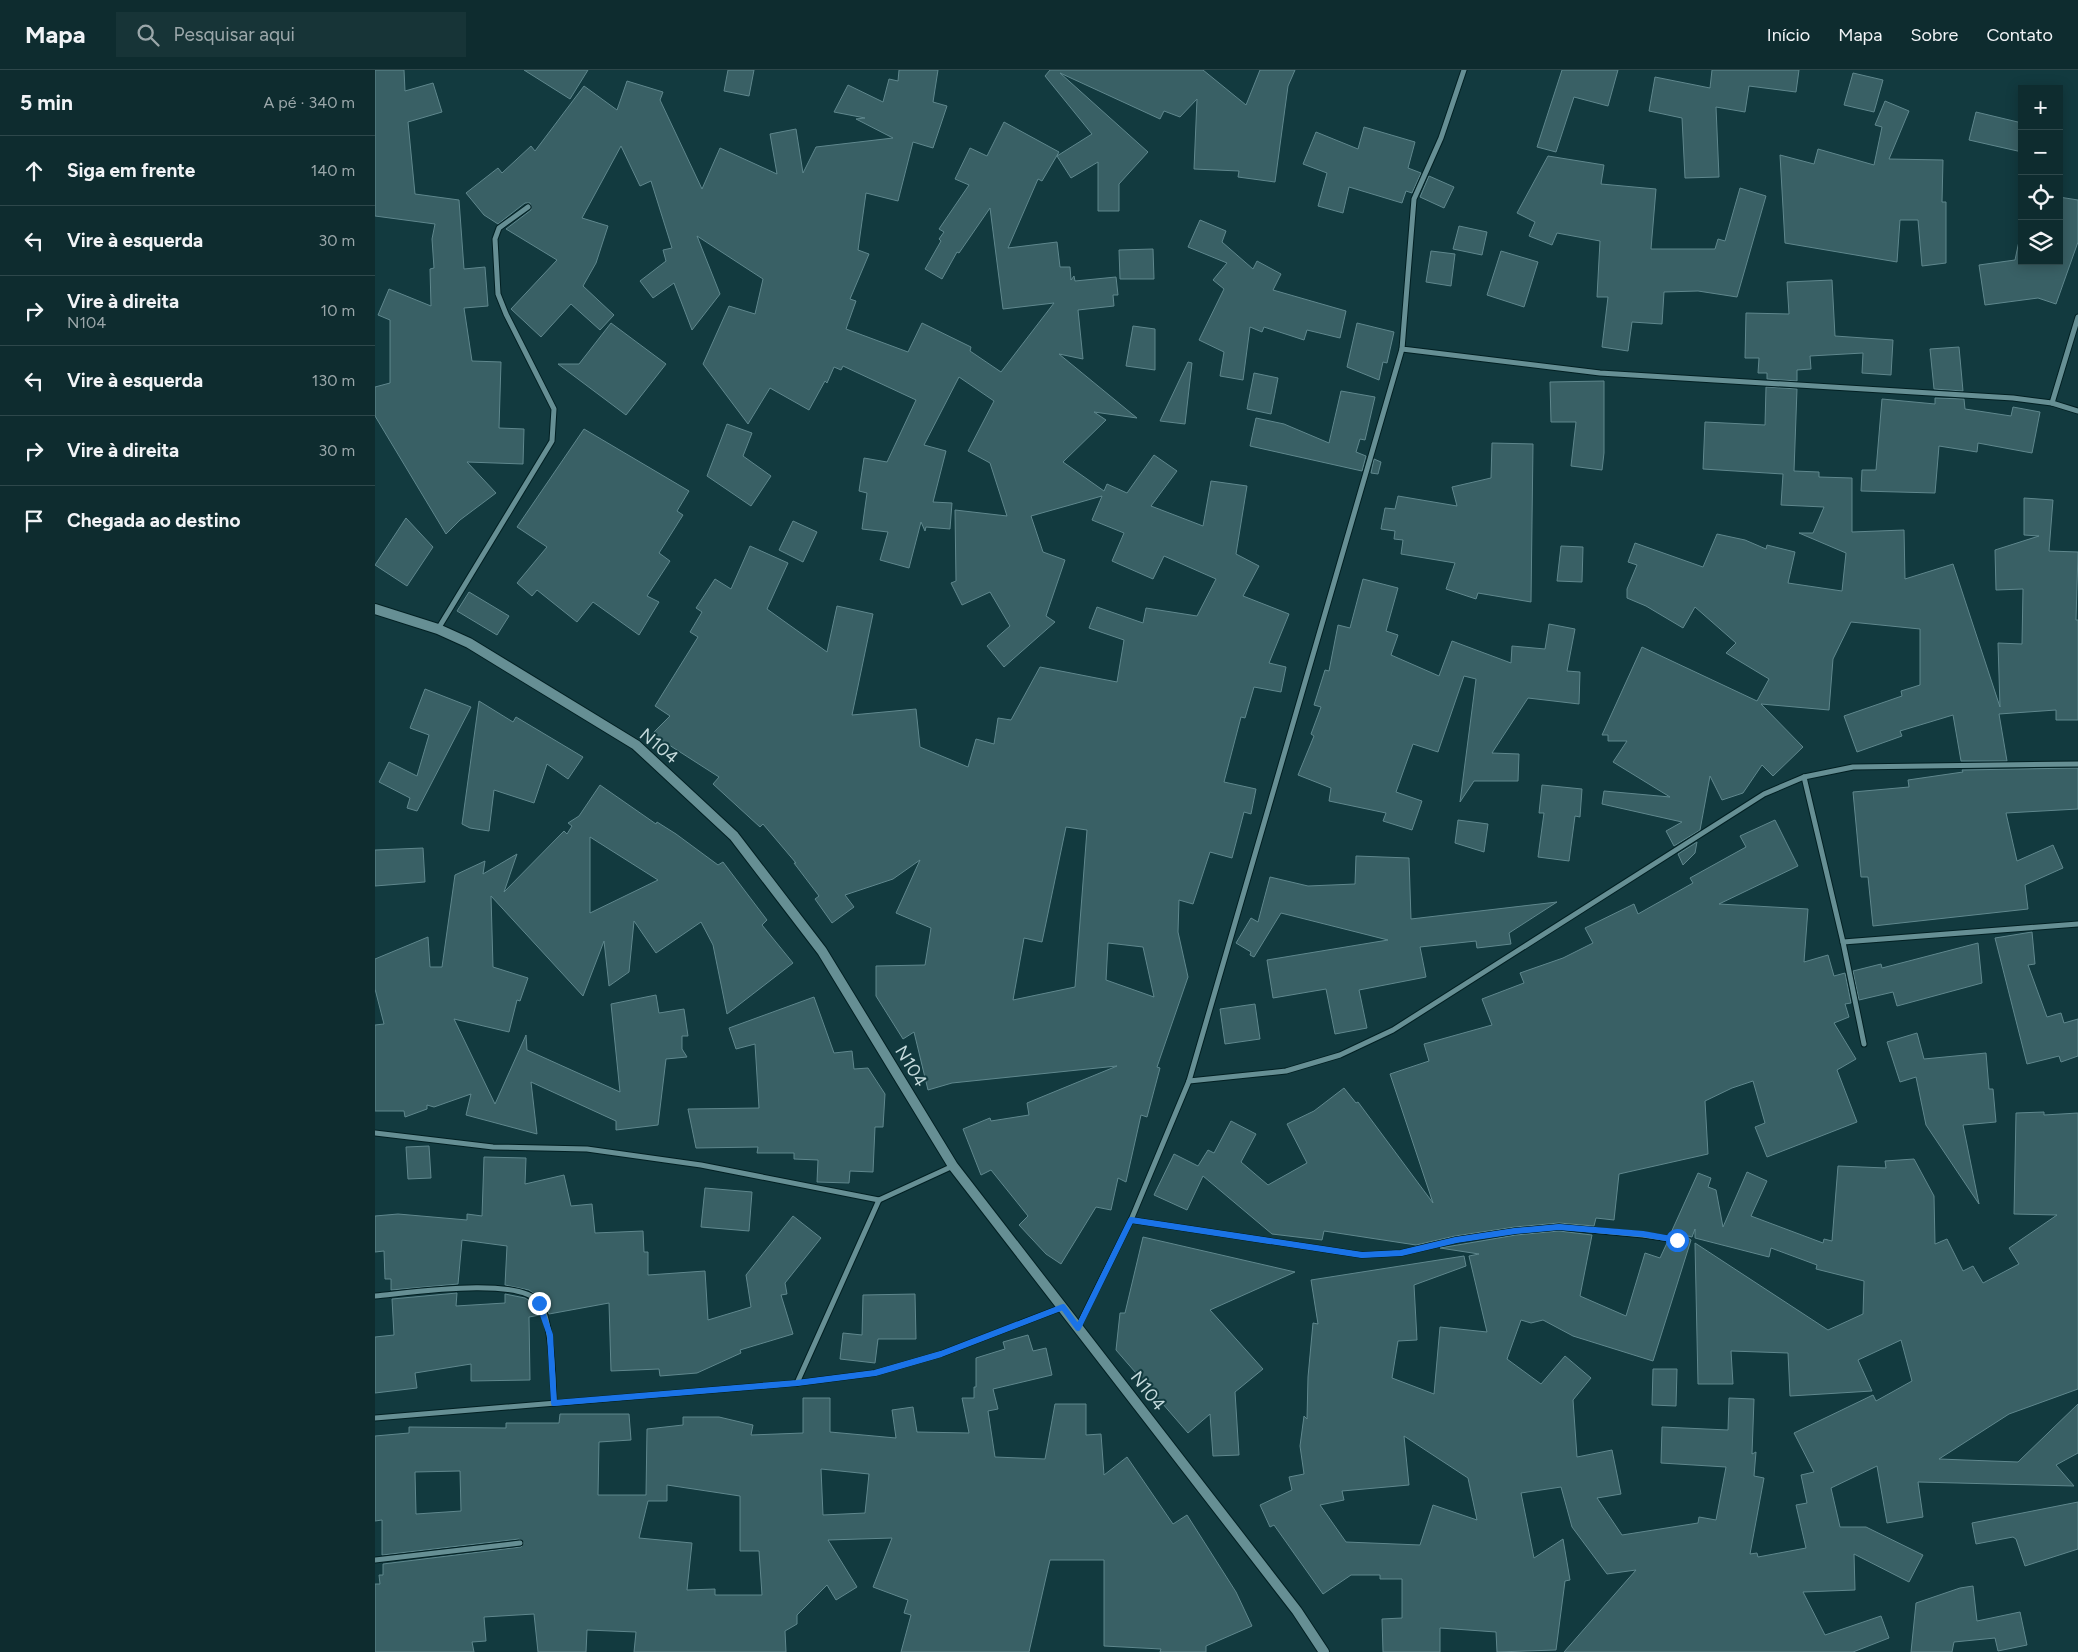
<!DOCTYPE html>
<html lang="pt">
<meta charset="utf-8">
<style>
body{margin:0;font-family:Figtree,sans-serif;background:#173437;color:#f1f3f6}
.controls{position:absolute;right:15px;top:15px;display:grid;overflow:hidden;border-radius:0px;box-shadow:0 2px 12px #0003}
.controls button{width:45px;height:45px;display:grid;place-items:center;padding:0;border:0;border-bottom:1px solid #2e484b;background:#0e2c2f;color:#f1f3f6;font:25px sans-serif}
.stop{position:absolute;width:15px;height:15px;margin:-11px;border:4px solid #1a73e8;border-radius:50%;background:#fff}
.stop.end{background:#1a73e8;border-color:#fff;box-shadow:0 1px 5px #0008}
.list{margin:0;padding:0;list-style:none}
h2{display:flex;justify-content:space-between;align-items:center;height:65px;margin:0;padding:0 20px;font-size:21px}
h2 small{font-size:16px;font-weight:400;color:#9ba7aa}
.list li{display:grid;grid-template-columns:32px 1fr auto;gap:15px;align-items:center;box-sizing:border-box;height:70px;padding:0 20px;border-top:1px solid #2e484b}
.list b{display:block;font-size:19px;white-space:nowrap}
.list p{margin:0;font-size:16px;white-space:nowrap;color:#9ba7aa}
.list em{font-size:16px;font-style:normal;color:#9ba7aa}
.icon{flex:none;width:28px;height:28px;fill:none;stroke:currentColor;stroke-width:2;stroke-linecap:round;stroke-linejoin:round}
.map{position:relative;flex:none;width:1703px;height:1582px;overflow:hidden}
header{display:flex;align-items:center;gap:30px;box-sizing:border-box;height:70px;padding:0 25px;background:#0e2c2f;border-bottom:1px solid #2e484b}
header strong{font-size:24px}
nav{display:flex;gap:28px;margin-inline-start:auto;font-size:18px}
.search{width:350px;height:45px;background:#173437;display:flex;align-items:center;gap:12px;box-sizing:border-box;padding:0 18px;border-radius:0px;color:#9ba7aa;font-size:19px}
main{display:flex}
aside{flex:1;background:#0e2c2f}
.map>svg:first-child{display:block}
</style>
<header>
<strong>Mapa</strong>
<div class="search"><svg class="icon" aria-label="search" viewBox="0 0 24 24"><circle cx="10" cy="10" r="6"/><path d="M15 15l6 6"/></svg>Pesquisar aqui</div>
<nav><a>Início</a><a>Mapa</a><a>Sobre</a><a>Contato</a></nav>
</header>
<main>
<aside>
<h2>5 min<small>A pé · 340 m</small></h2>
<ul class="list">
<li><svg class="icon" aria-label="ahead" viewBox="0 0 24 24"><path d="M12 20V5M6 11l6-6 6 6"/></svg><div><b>Siga em frente</b></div><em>140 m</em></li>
<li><svg class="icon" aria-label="left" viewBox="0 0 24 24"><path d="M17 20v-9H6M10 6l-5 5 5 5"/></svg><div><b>Vire à esquerda</b></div><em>30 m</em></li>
<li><svg class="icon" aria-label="right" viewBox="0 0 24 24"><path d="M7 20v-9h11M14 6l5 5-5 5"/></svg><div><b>Vire à direita</b><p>N104</p></div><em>10 m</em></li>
<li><svg class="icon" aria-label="left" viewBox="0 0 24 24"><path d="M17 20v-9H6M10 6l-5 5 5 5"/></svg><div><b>Vire à esquerda</b></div><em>130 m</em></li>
<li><svg class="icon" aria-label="right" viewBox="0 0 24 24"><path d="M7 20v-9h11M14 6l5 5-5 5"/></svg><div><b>Vire à direita</b></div><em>30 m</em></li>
<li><svg class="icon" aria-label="arrive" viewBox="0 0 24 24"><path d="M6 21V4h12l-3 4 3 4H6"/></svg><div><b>Chegada ao destino</b></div></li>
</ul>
</aside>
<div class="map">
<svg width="1703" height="1582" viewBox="0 0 1703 1582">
<rect width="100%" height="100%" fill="#123a3f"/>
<!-- building -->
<g fill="#396065" stroke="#5f878d" fill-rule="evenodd">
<polygon points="0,0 29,0 30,21 58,13 67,42 33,52 40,124 84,130 89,199 110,197 113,236 89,238 97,291 126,292 124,358 149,359 148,394 92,392 121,423 85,450 71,464 0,346 0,317 15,313 15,250 3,245 14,219 56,236 55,199 59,198 57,169 60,154 0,146"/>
<polygon points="149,0 213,0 195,29"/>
<polygon points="353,0 379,0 374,26 349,21"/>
<path d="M524 0H563L558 32 572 36 558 78 538 72 523 131 491 123 483 180 494 184 475 229 481 231 471 259 533 282 547 253 596 277 595 281 626 302 679 233 628 239 615 138 584 183 582 182 567 209 550 199 566 171 564 169 569 162 564 159 594 115 580 109 595 78 612 86 629 52 684 82 667 111 663 109 633 178 682 172 685 197H695L696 210 699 206 700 211 741 207 743 225H738L739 236 703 240 708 289 684 284 762 348 719 342 731 350 688 392 729 421 732 414 752 423 779 385 802 401 776 436 828 456 836 411 872 416 861 484 884 496 868 526 914 544 894 593 911 597 906 622 879 617 870 648 866 647 849 712 881 719 876 744 869 742 857 788 835 782 818 834 804 830 803 862 813 907 782 997 785 998 772 1047 766 1045 751 1112 743 1108 736 1140 721 1137 686 1194 671 1184 644 1155 653 1146 616 1100 606 1105 588 1059 615 1048 616 1051 654 1045 652 1033 742 996 577 1013 553 1020 539 962 528 969 501 926V896L550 895 556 858 521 843 545 790 518 809 470 825 479 837 457 853 440 829 444 826 419 793H421L388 754 385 757 338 714 344 707 277 664 295 646 280 636 323 567 315 562 327 542 321 538 340 509 356 519 375 476 413 493 392 539 452 582 462 536 498 544 477 645 541 639 545 677 593 697 601 669 619 674 623 648 636 650 665 597 742 612 749 570 714 558 722 537 768 553 771 538 822 546 841 509 789 486 778 509 737 491 749 463 717 450 727 426 656 446 668 482 690 490 671 546 680 552 629 597 612 576 635 556 615 522 587 535 576 513 581 511 580 440 632 446 615 393 593 381 619 331 584 307 549 375 571 381 558 432 577 433 575 459 551 457 550 461 546 452 534 498 505 490 513 462 487 459 492 423 484 421 489 388 512 392 541 330 468 296 466 300 459 297 452 313 450 311 434 340 395 318 373 354 328 294 354 236 380 244 388 209 322 166 345 224 317 260 299 213 278 228 265 211 291 191 288 180 297 178 276 111 265 116 246 76 207 148 233 156 221 193 208 216 239 245 225 260 196 234 166 267 136 239 182 190 131 159 156 140 155 133H150L123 154 109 145 91 123 123 98 127 103 156 76 160 81 209 16 242 40 252 11 288 22 285 30 327 119 345 78 402 104 395 64 421 59 428 103 441 77 518 68 481 49 490 48 459 42 473 15 508 32 514 9 523 11ZM691 757 712 760 700 917 638 930 649 868 667 872ZM733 873 768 877 779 927 731 910Z"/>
<polygon points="675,0 828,0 871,35 885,0 920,0 913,16 900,112 863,107 864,101 819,99 822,29 805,47 789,41 785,49 685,3 773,82 744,114 744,141 723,141 723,92 696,108 682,86 717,64 670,6"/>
<polygon points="1187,0 1243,0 1233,36 1199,27 1181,82 1162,77"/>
<polygon points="1337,0 1424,0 1421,22 1374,16 1370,42 1341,37 1344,107 1310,108 1307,48 1274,41 1280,7 1335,18"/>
<polygon points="1478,3 1508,10 1499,42 1469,35"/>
<polygon points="1510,31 1534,41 1514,89 1568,90 1567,132 1571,132 1571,193 1547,196 1543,150 1525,150 1522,192 1410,173 1405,85 1439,94 1443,79 1499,95 1507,57 1500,55"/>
<polygon points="1601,42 1647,53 1647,82 1594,70"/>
<polygon points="989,57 1040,72 1033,98 1046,103 1037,123 1031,121 1027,133 974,117 968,143 943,136 952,103 928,94 941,62 983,79"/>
<polygon points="1173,86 1229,95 1226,114 1281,119 1276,179 1340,179 1343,169 1350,171 1365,118 1391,126 1362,227 1323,221 1289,222 1287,254 1257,252 1253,281 1227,277 1233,227 1222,227 1225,171 1182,163 1177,175 1154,166 1160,152 1142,143"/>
<polygon points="1054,106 1079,117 1069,138 1045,127"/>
<polygon points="1684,127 1703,130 1703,172 1681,234 1663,228 1610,235 1604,195 1640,190 1647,157 1647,191 1684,191"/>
<polygon points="825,150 851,161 847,172 878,199 882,191 906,204 898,220 971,241 965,268 932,260 929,270 889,257 887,262 875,257 868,310 845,306 849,282 824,270 849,219 838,210 852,193 813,177"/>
<polygon points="1084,156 1112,162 1107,185 1078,179"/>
<polygon points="778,179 779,209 745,209 744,180"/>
<polygon points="1056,181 1080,184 1076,216 1051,212"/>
<polygon points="1126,181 1163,192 1149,237 1112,225"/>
<polygon points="1457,210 1460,266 1518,270 1516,305 1487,303 1488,283 1435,286 1436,299 1422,300 1422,311 1392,309 1392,303 1383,303 1384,288 1370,288 1371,243 1414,244 1412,212"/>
<polygon points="236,253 291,294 251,345 183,294 204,294"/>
<polygon points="982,253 1019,262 1012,293 1008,292 1004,310 972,297"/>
<polygon points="758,256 780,259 780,300 751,296"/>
<polygon points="1584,277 1588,321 1559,319 1555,279"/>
<polygon points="813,292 817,293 810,354 785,351"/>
<polygon points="879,303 903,308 896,344 872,339"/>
<polygon points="1229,311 1229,383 1227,400 1196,396 1201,352 1176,352 1175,312"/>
<polygon points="1391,317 1422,319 1419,401 1444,402 1444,407 1477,408 1477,462 1529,460 1530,509 1578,494 1625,637 1623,573 1647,574 1648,519 1621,520 1620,480 1664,466 1649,465 1649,428 1678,430 1674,481 1703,482 1701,550 1703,550 1703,650 1681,650 1681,640 1624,644 1632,691 1586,691 1578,645 1525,661 1527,666 1482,682 1469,646 1527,626 1526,621 1545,615 1545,559 1476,552 1458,589 1454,640 1386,634 1428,677 1398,706 1387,695 1368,723 1347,730 1335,706 1325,760 1299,776 1291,761 1307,752 1227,734 1229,721 1295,727 1238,692 1252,671 1233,671 1233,665 1227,665 1267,577 1382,631 1394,609 1351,583 1361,573 1320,537 1308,558 1271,536 1252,528 1252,519 1262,495 1253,492 1260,473 1328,497 1342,464 1370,470 1391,479 1392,475 1420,482 1413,513 1467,521 1471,483 1424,463 1438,463 1449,437 1406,435 1408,404 1328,399 1330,352 1390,355"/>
<polygon points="966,321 1000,327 990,370 985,369 981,382 991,386 987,401 875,376 881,348 909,354 954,373"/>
<polygon points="1560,328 1589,329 1590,339 1636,346 1638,337 1665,342 1657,383 1603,373 1602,382 1564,376 1560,423 1486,421 1487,400 1501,400 1507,329 1560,334"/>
<polygon points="352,354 377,363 368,386 396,406 376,436 332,406"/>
<polygon points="209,359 314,421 302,441 308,445 284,483 295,491 272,526 284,532 264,565 218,532 202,552 162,520 157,526 142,513 172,477 142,457"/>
<polygon points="1117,373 1158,374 1156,532 1103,523 1101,529 1071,519 1080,493 1026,484 1028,470 1019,469 1020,461 1006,459 1010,438 1020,439 1023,426 1082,436 1077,417 1116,408"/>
<polygon points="999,389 1006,392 1003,404 996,403"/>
<polygon points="31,448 58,477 32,516 0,495"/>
<polygon points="418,451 442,462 428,492 404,480"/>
<polygon points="1186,476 1208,477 1207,512 1182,511"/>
<polygon points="988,509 1023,518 1011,561 1023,565 1016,585 1064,606 1077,571 1136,593 1137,576 1170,579 1174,554 1200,559 1192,601 1205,602 1204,634 1153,628 1117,683 1144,684 1143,711 1099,711 1085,732 1101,609 1089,606 1063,682 1038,674 1021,722 1047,731 1037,760 1008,751 1011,743 954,731 956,718 923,705 939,666 936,664 946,637 939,635 950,600 954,601 963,555 975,558"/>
<polygon points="94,522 134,546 122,565 82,541"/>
<polygon points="50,619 96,637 42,741 32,738 35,728 4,712 14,692 42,706 54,665 35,658"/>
<polygon points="104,631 138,652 141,647 208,687 193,709 172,694 159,733 119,720 114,761 95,758 87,754"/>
<polygon points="1703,698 1703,739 1631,743 1642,791 1678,775 1688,798 1650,815 1653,839 1498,856 1493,807 1486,807 1478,722 1534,717 1533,710 1588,702 1587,700"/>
<path d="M225 715 281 754 282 752 301 764 343 795 348 792 392 850 387 855 418 893 352 944 338 875 326 852 281 883 259 851 254 902 234 916 229 871 208 926 116 826 118 897 153 908 145 931 142 930 134 962 79 949 120 1034 151 965 152 980 245 1022 236 934 281 925 284 943 309 939 313 966H307V979L312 987 291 989 283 1055 241 1060V1051L156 1012 162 1064 91 1045 96 1024 59 1037 52 1035V1039L30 1047 29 1041H0V955L9 954 0 919V889L53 867 55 897H67L80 805 110 791 108 804 142 784 129 822 189 761 192 764 197 756 193 753 204 746ZM215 767 283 810 215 843Z"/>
<polygon points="1167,715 1207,719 1205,747 1200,746 1194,791 1163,787 1169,743 1164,743"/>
<polygon points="1083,750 1113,754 1109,782 1080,773"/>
<polygon points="1400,750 1423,796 1344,834 1433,839 1429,892 1453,885 1459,906 1470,903 1476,933 1470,934 1474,947 1459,953 1481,989 1462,1000 1482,1052 1392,1087 1380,1057 1390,1053 1378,1011 1357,1018 1330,1031 1333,1084 1244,1104 1239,1150 1221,1148 1219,1156 1184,1153 1140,1157 1080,1166 1041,1175 949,1161 947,1170 897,1164 828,1106 812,1140 779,1125 799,1084 823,1096 833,1080 839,1083 856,1051 881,1064 866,1092 893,1115 932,1093 912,1054 939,1041 969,1018 981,1033 983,1032 1058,1133 1015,1004 1054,991 1049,974 1117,955 1107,929 1149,913 1145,903 1188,888 1218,873 1210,858 1259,834 1263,844 1318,813 1315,808 1371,777 1365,766"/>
<polygon points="1322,772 1320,783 1308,795 1303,784"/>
<polygon points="48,778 50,812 0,816 0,780"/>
<polygon points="981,786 1034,788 1036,849 1182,832 1134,863 1136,874 1102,878 1101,871 1045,877 1051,907 984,920 992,958 960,964 951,919 898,928 892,890 1013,870 906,843 879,887 875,885 876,882 861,873 876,848 883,852 895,807 933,816 980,814"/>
<polygon points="1657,862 1660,894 1653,895 1672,947 1686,943 1689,953 1703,949 1703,986 1686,992 1684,986 1652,994 1620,868"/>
<polygon points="1603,873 1607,913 1522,936 1518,922 1484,930 1478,901 1506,894 1507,898"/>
<polygon points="439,927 459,983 477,981 479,999 493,998 510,1024 508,1057 500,1057 498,1102 475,1101 474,1113 442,1112 443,1090 419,1089 419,1083 382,1083 383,1077 321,1078 313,1039 384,1038 380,974 361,979 354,958"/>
<polygon points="880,934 885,969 850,974 845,939"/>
<polygon points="1542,963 1549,989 1611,983 1614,1019 1618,1019 1621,1052 1588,1055 1604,1134 1551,1055 1541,1007 1525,1012 1512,972"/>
<path d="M1669 1042V1045L1703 1043V1319L1634 1344 1564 1389 1643 1392 1703 1334V1383L1681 1395 1699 1416 1543 1412 1548 1447 1512 1453 1502 1396 1456 1418 1465 1457H1491L1548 1485 1534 1512 1479 1484 1480 1520 1428 1522 1450 1565 1506 1546 1514 1568 1478 1582H1189L1261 1500 1232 1504 1197 1457 1186 1417 1146 1423 1159 1488 1188 1469 1195 1510 1190 1511 1181 1580 1122 1582 1121 1562 1065 1558V1582H1008L1007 1549 1027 1548V1509H1005V1505H976L948 1524 899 1455 895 1457 885 1435 917 1420 914 1407 929 1404 925 1376 929 1346 932 1349 933 1307 938 1253 943 1254 936 1210 1089 1186 1091 1196 1039 1215 1042 1270 1023 1271 1017 1308 1059 1324 1065 1257 1112 1262 1094 1186 1104 1184 1065 1178 1141 1165 1184 1161 1217 1165 1205 1226 1251 1246 1270 1183 1285 1188 1292 1173 1302 1174 1306 1172 1304 1166 1295 1165 1323 1103 1336 1108 1333 1117 1341 1120 1348 1157 1372 1102 1392 1111 1376 1146 1448 1173 1449 1169 1457 1171 1463 1096 1511 1098 1510 1091 1539 1089 1559 1126 1560 1174 1572 1169 1588 1201 1598 1196 1608 1213 1644 1194 1634 1178 1682 1145 1639 1144 1641 1043ZM1320 1159V1168L1394 1187 1396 1178 1442 1195 1441 1199 1489 1211 1488 1244 1453 1260 1320 1173 1323 1314H1358L1356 1281 1413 1283 1415 1326 1497 1321 1483 1290 1526 1270 1537 1311 1501 1331 1498 1325 1419 1363 1439 1402 1426 1405 1432 1433 1421 1435 1431 1478 1383 1487 1382 1483 1375 1484 1389 1408 1379 1406 1381 1382 1377 1384 1379 1329 1354 1328 1353 1360 1287 1357 1286 1393 1351 1397 1341 1450 1324 1447 1323 1453 1247 1465 1222 1428 1246 1424 1237 1380 1202 1387 1198 1330 1216 1308 1190 1286 1166 1314 1132 1289 1146 1250 1156 1253 1168 1250 1198 1266 1278 1291 1316 1170 1309 1165 1317 1167ZM1029 1366 1093 1408 1102 1450 1058 1435 1045 1475 971 1472 945 1435 969 1430 967 1421 1034 1415Z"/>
<polygon points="54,1076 56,1108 33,1109 31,1077"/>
<polygon points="109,1087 151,1088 150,1114 189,1105 196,1136 217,1134 220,1163 268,1161 269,1182 273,1182 273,1205 330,1201 333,1250 376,1237 371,1205 418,1146 446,1168 410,1213 412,1224 406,1225 418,1264 365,1280 366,1283 322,1303 285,1306 284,1299 236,1301 234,1233 174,1244 168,1230 154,1220 130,1215 132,1176 87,1170 83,1214 16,1220 16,1209 10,1209 9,1181 0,1182 0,1146 23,1144 92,1150 92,1144 107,1146"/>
<polygon points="330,1118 377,1122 374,1161 326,1157"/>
<polygon points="768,1167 920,1202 835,1240 888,1299 860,1322 864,1385 838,1386 835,1344 813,1363 741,1280 745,1243 750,1243"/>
<polygon points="82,1223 81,1236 130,1233 130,1224 150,1228 161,1235 165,1245 154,1247 155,1310 96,1311 96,1294 40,1303 42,1318 0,1323 0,1267 19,1265 17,1229"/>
<polygon points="540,1224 541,1269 503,1269 500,1293 465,1289 468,1263 487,1265 488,1225"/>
<path d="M653 1265 658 1281 671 1278 677 1305 618 1319 623 1339 613 1341 620 1387 670 1389 680 1334H711V1365L726 1364 729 1405 752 1387 798 1454 812 1445 861 1522 877 1556 831 1576V1582H785L786 1579 729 1576V1490H675L654 1582H526L536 1545 529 1543 533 1530 498 1517 517 1468 453 1470 482 1517 461 1530 452 1515 422 1545V1554L410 1561 411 1582H259L261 1562 212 1560 211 1582H163L159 1544 109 1547 111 1571 97 1572 99 1582H0V1514H5L4 1505H8V1494L146 1477 149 1473 144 1469 7 1485V1450L0 1451V1366L34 1363V1357L131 1358V1353H184L185 1344H254L256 1370 224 1372 223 1425H271L272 1359 308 1355V1347H344L378 1355 376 1365 428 1363V1328H455V1362L521 1368 517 1340 538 1337 542 1362 594 1363 587 1328H599V1317H601V1288L630 1279 628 1272ZM446 1399 494 1404 490 1443 448 1445ZM85 1401 86 1441 41 1444 40 1402ZM292 1415 365 1426V1481H384L387 1525H340V1519L312 1520 317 1473 264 1468 273 1431H292Z"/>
<polygon points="1278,1299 1302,1299 1301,1336 1277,1335"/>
<polygon points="1703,1432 1703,1479 1650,1496 1641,1469 1638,1467 1601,1474 1597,1453"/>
<polygon points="1598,1516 1602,1551 1645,1542 1652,1575 1623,1581 1620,1568 1579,1572 1577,1582 1536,1582 1541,1533 1585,1518"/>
</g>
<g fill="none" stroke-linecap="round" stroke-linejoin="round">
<!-- street casing -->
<g stroke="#022023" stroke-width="7">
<g id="street">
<polyline points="1089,0 1066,68 1039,129 1027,279 1225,303 1638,328 1677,333 1703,341"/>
<polyline points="1677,333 1703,247"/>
<polyline points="63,559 177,371 179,339 131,244 123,224 120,169 124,158 153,137"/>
<polyline points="1429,707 1468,872 1489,974"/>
<polyline points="1468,872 1703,854"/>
<polyline points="814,1011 911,1001 965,985 1018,960 1389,724 1429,707 1478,697 1703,694"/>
<polyline points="0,1063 118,1077 212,1079 326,1095 504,1130 578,1096"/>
<polyline points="756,1150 987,1185 1026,1183 1081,1170 1140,1161 1184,1157 1268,1165 1302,1170"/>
<path d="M0 1226C34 1223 142 1206 164 1232 177 1250 178 1310 179 1333"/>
<polyline points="703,1257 756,1150 814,1011 1027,279"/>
<polyline points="422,1313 504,1130"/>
<polyline points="0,1348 422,1313 500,1303 566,1284 688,1237"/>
<polyline points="0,1490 145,1473"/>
</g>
</g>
<!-- secondary casing -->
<g stroke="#022023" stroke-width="12">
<polyline id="secondary" points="0,539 63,559 94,573 261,675 359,766 447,881 578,1096 922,1541 949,1582"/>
</g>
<!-- street -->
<use href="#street" stroke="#668f94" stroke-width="5"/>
<!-- secondary -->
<use href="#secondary" stroke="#668f94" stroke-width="10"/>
</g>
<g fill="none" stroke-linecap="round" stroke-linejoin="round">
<!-- route -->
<polyline stroke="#1a73e8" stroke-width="6" points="164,1233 175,1265 179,1333 422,1313 500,1303 566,1284 688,1237 703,1258 756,1150 987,1185 1026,1183 1081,1170 1140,1161 1184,1157 1268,1164 1302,1170"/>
</g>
<g text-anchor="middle" stroke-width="4" stroke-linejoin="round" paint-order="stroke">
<!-- street labels -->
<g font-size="18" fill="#c6dbdd" stroke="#123a3f">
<text transform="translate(284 676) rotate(40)" y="6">N104</text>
<text transform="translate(536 996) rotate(59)" y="6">N104</text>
<text transform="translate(773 1321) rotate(52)" y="6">N104</text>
</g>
</g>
</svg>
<div class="controls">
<button>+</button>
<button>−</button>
<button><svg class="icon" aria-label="locate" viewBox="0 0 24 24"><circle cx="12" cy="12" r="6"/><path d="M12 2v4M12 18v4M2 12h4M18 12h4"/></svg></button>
<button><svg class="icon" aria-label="layers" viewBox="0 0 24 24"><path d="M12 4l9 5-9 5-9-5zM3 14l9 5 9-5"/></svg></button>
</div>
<div class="stop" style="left:1302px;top:1170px"></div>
<div class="stop end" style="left:164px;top:1233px"></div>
</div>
</main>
